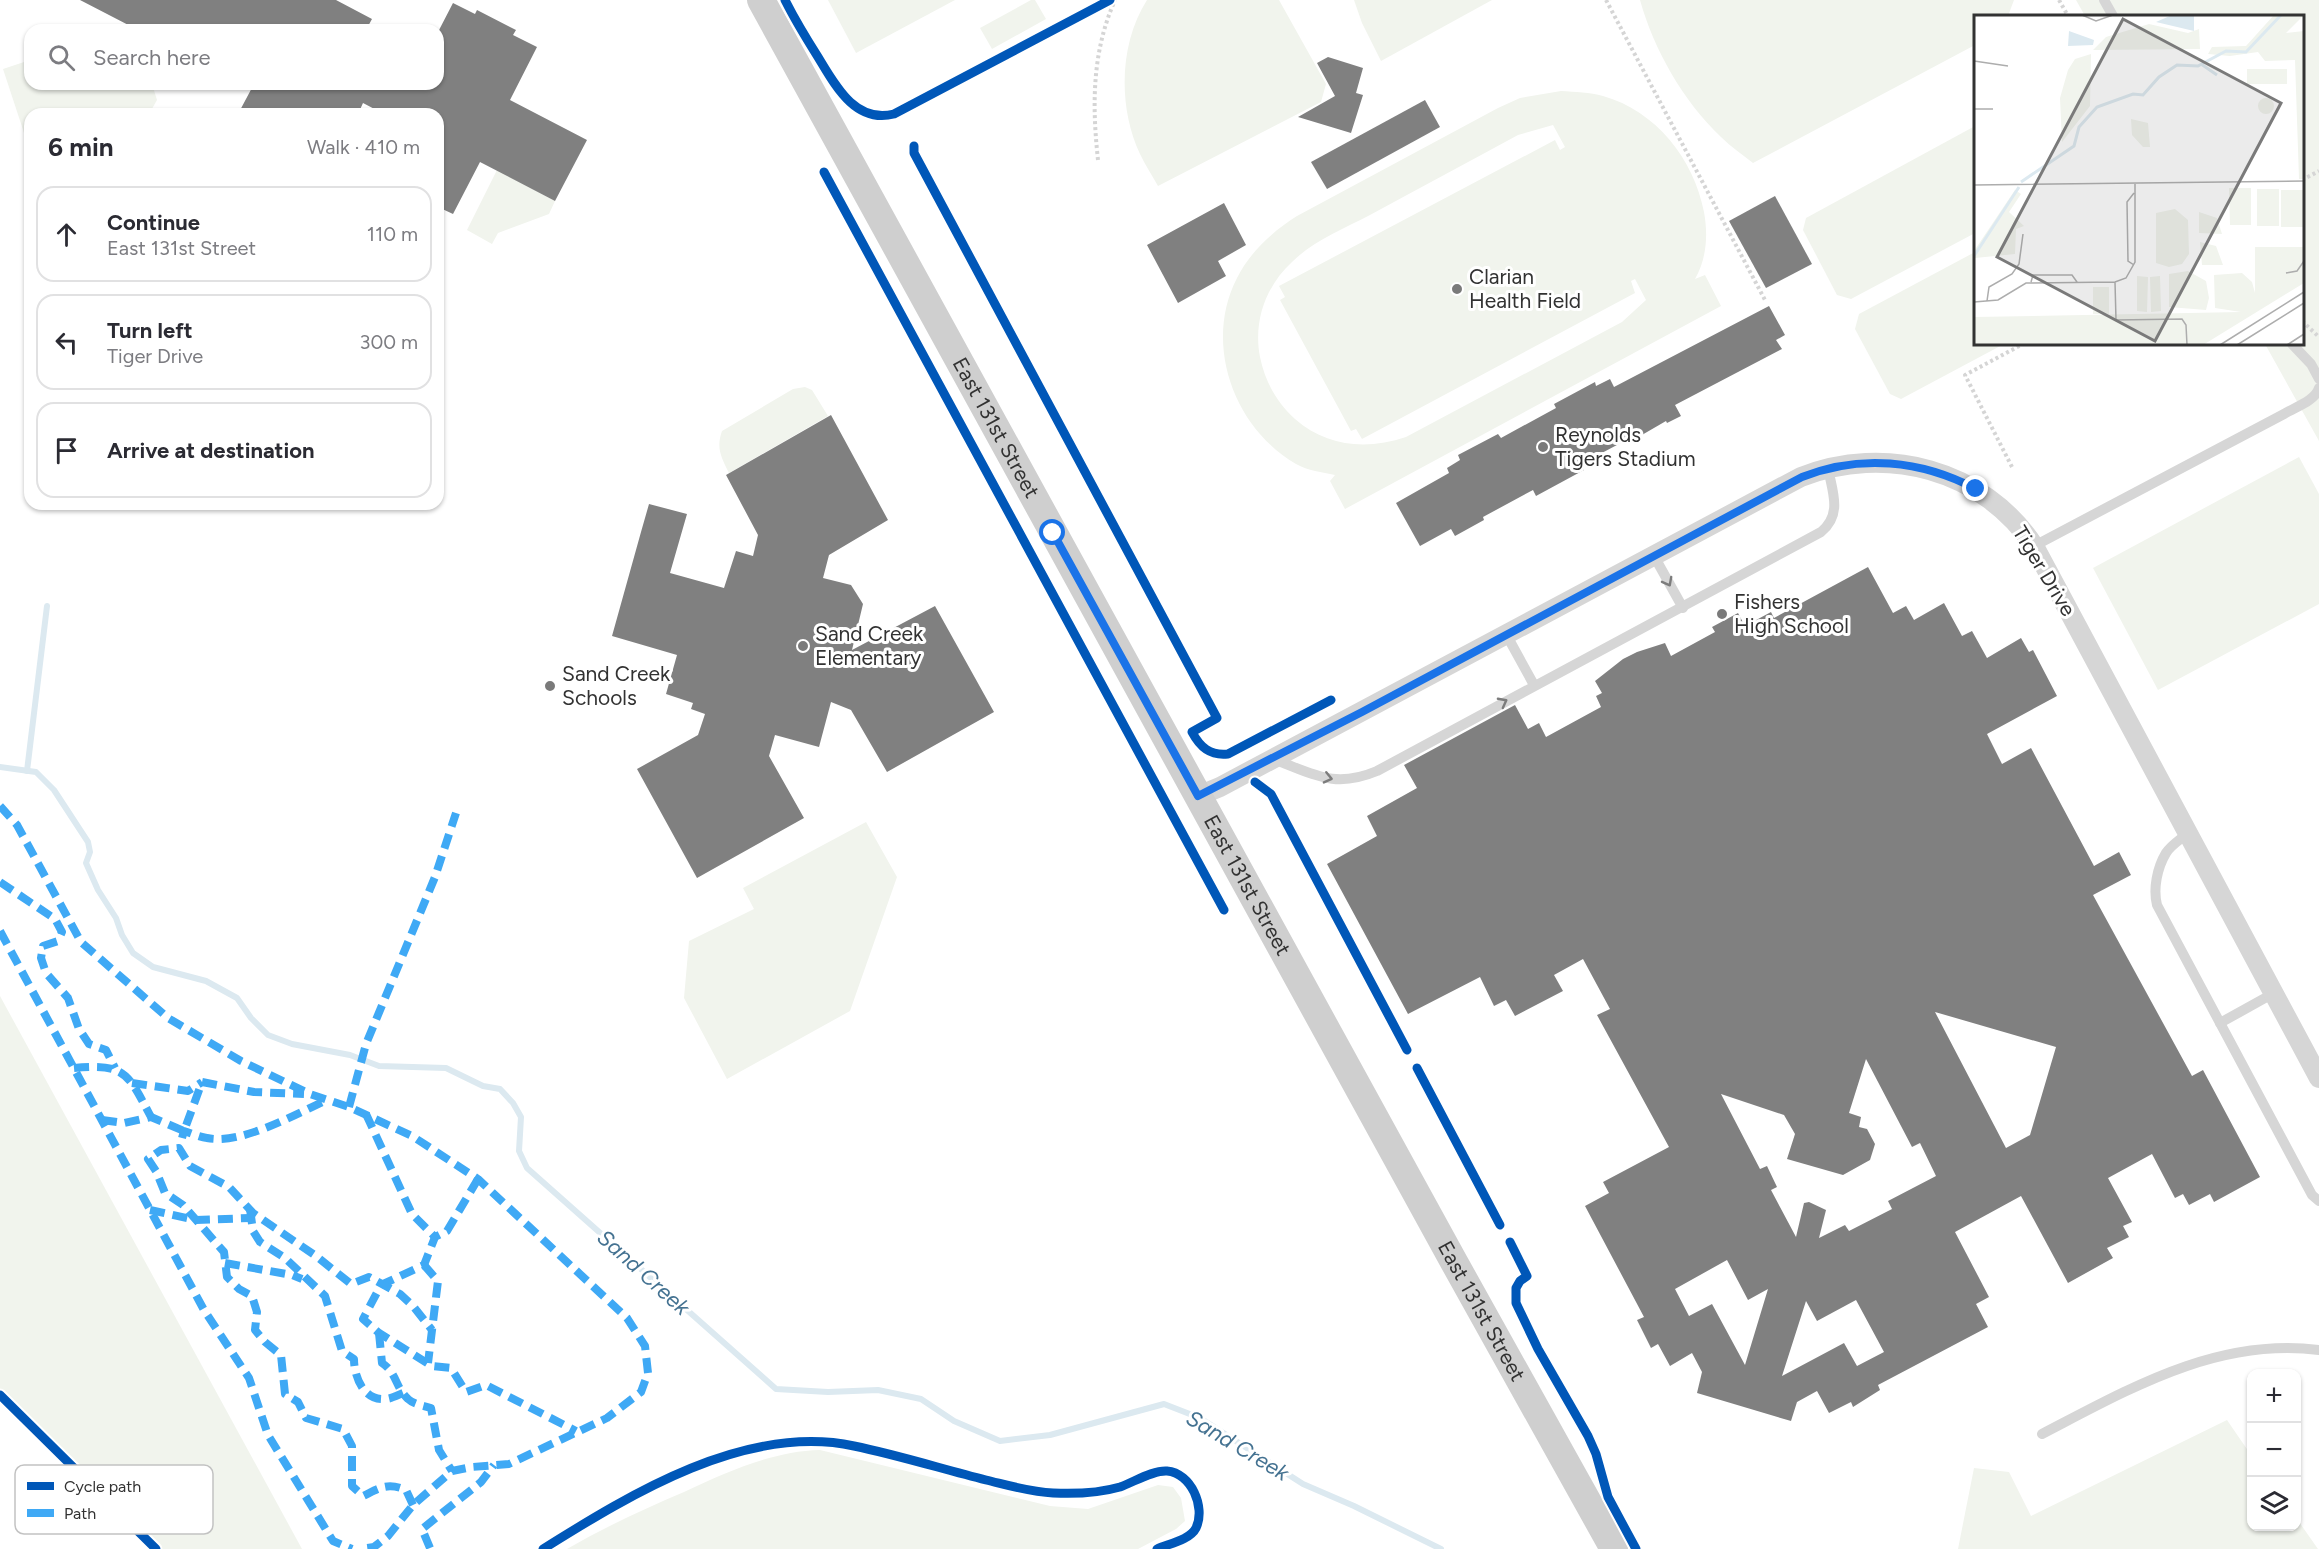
<!DOCTYPE html>
<meta charset="utf-8">
<style>
body{margin:0;font-family:Figtree,sans-serif;background:#f7f7f7;color:#2b2b33}
.controls{position:absolute;right:18px;bottom:18px;display:grid;overflow:hidden;border-radius:12px;box-shadow:0 2px 4px #0004}
.controls button{width:54px;height:54px;display:grid;place-items:center;padding:0;border:0;border-bottom:2px solid #e1e1e2;background:#fff;color:#2b2b33;font:30px sans-serif}
.stop{position:absolute;width:18px;height:18px;margin:-14px;border:4px solid #1a73e8;border-radius:50%;background:#fff}
.stop.end{background:#1a73e8;border-color:#fff;box-shadow:0 2px 6px #0008}
.list{margin:0;padding:0;list-style:none}
h2{display:flex;justify-content:space-between;align-items:center;height:78px;margin:0;padding:0 24px;font-size:26px}
h2 small{font-size:20px;font-weight:400;color:#7c7c81}
.list li{display:grid;grid-template-columns:39px 1fr auto;gap:18px;align-items:center;box-sizing:border-box;height:96px;margin:0 12px 12px;padding:0 12px;border:2px solid #e1e1e2;border-radius:18px}
.list b{display:block;font-size:22px;white-space:nowrap}
.list p{margin:0;font-size:20px;white-space:nowrap;color:#7c7c81}
.list em{font-size:20px;font-style:normal;color:#7c7c81}
.icon{flex:none;width:33px;height:33px;fill:none;stroke:currentColor;stroke-width:2;stroke-linecap:round;stroke-linejoin:round}
.map{position:relative;flex:none;width:2319px;height:1549px;overflow:hidden}
.search{position:absolute;background:#fff;box-shadow:0 2px 4px #0004;left:24px;top:24px;width:420px;height:66px;display:flex;align-items:center;gap:15px;box-sizing:border-box;padding:0 21px;border-radius:18px;color:#7c7c81;font-size:22px}
.panel{position:absolute;background:#fff;box-shadow:0 2px 4px #0004;left:24px;top:108px;width:420px;height:402px;border-radius:18px}
.map>svg:first-child{display:block}
</style>
<div class="map">
<svg width="2319" height="1549" viewBox="0 0 2319 1549">
<rect width="100%" height="100%" fill="#fff"/>
<!-- green -->
<g fill="#f1f4ed" fill-rule="evenodd">
<polygon points="828,0 955,0 856,53"/>
<polygon points="1031,0 1035,0 1046,19 992,49 980,28"/>
<path d="M1147 0H1279L1326 84 1321 102 1158 186C1152 175 1145 165 1140 154 1118 107 1119 44 1147 0Z"/>
<polygon points="1354,0 1492,0 1381,61 1362,23"/>
<path d="M1640 0H2014L2008 16H1976L1975 45 1753 163C1743 155 1731 147 1721 137 1683 101 1654 50 1640 0Z"/>
<polygon points="2076,0 2319,0 2319,441 2265,344 2302,344 2302,16 2085,16"/>
<polygon points="30,60 30,84 152,84 157,100 149,114 30,114 30,151 3,69"/>
<path d="M1561 91C1575 92 1590 92 1603 96 1656 111 1694 159 1704 212 1708 234 1707 258 1695 279L1705 275 1721 306 1345 509 1330 481 1335 475C1322 472 1308 471 1296 464 1234 428 1203 344 1237 278 1250 252 1273 231 1297 216L1498 108 1520 98ZM1553 125 1565 147 1560 150 1555 140 1279 286 1285 297 1280 300 1351 431 1356 429 1362 439 1635 293 1631 281 1635 279 1646 300 1622 322 1406 437C1367 450 1327 447 1295 419 1276 402 1265 381 1260 357 1253 321 1266 286 1292 262 1313 241 1343 229 1370 215 1419 188 1469 162 1518 135Z"/>
<polygon points="1975,126 1975,233 1851,299 1837,295 1803,230 1806,218"/>
<polygon points="497,170 555,201 549,214 498,233 492,244 467,230"/>
<polygon points="1975,252 1976,344 2004,344 1901,399 1890,394 1855,329 1859,314"/>
<path d="M805 387 812 390 828 416 729 473C721 457 716 448 722 431L793 389Z"/>
<polygon points="2299,457 2319,494 2319,604 2158,690 2093,568"/>
<polygon points="866,822 897,877 850,1011 727,1079 684,998 689,941 754,909 743,888"/>
<polygon points="0,996 302,1549 153,1549 0,1396"/>
<polygon points="2227,1420 2251,1455 2252,1526 2296,1526 2297,1519 2318,1549 1958,1549 1974,1468 2009,1472 2031,1516"/>
<path d="M820 1450 1050 1506 1088 1509 1158 1485 1173 1487 1181 1498 1185 1521 1176 1529 1138 1549H567C605 1527 644 1509 684 1492 727 1472 773 1451 820 1450Z"/>
</g>
<g fill="none" stroke-linecap="round" stroke-linejoin="round">
<!-- stream -->
<g stroke="#dce9f0" stroke-width="6">
<polyline points="0,767 36,772 54,790 88,842 90,852 86,863 98,890 116,918 122,935 133,953 153,967 206,981 237,998 251,1018 268,1035 292,1044 350,1055 379,1066 446,1068 483,1086 500,1089 513,1103 521,1117 519,1151 527,1168 776,1389 828,1392 878,1390 921,1399 954,1421 1000,1441 1050,1435 1164,1404 1200,1418 1303,1484 1354,1506 1441,1549"/>
<polyline points="27,771 47,606"/>
</g>
</g>
<!-- building -->
<g fill="#808080" fill-rule="evenodd">
<polygon points="80,0 336,0 372,19 366,30 170,30 159,25 157,30 138,30"/>
<polygon points="453,3 475,14 477,10 516,30 513,35 537,47 510,100 587,140 555,201 480,162 453,214 438,207 438,114 384,114 363,103 358,114 238,114 254,84 438,84 438,32"/>
<polygon points="1328,57 1363,68 1356,93 1363,95 1351,133 1298,117 1335,96 1317,63"/>
<polygon points="1425,100 1440,127 1327,189 1311,162"/>
<polygon points="1775,196 1812,264 1766,288 1729,221"/>
<polygon points="1224,203 1246,245 1218,261 1226,276 1178,303 1147,245"/>
<polygon points="1769,306 1785,335 1776,340 1782,349 1675,405 1681,416 1667,423 1666,421 1635,439 1634,436 1581,464 1584,470 1536,496 1533,490 1483,517 1484,520 1455,536 1451,529 1420,546 1396,503 1449,473 1447,468 1460,460 1458,455 1498,434 1501,438 1556,408 1554,404 1595,382 1596,386 1610,379 1614,387"/>
<polygon points="831,415 888,520 829,555 823,578 851,585 863,604 852,650 935,606 994,712 887,772 851,710 831,702 819,747 775,735 769,756 804,818 697,878 637,769 698,735 705,714 691,709 693,703 666,694 677,655 612,636 641,532 649,504 687,514 670,573 724,588 736,551 753,556 758,535 726,475"/>
<path d="M1868 567 1893 613 1906 606 1914 620 1944 603 1962 636 1972 631 1987 658 2021 638 2029 652 2033 650 2057 696 1987 734 2002 764 2031 748 2094 866 2119 852 2131 875 2093 895 2192 1076 2203 1070 2260 1177 2214 1202 2210 1194 2189 1205 2183 1194 2175 1198 2152 1154 2108 1178 2132 1222 2123 1226 2129 1237 2107 1248 2113 1258 2068 1283 2021 1196 1955 1232 1989 1297 1976 1304 1988 1327 1878 1385 1880 1390 1853 1407 1851 1402 1829 1413 1817 1391 1797 1402 1791 1421 1697 1393 1702 1372 1692 1353 1670 1366 1658 1344 1651 1348 1637 1320 1644 1317 1585 1206 1609 1193 1603 1182 1669 1147 1597 1015 1610 1009 1583 959 1554 975 1563 991 1515 1016 1506 1000 1494 1006 1480 977 1408 1014 1327 864 1377 836 1367 816 1417 788 1404 765 1515 705 1528 729 1539 723 1546 737 1601 707 1596 696 1602 693 1595 681 1623 659 1637 652 1665 643 1671 656 1715 632 1712 627 1738 613 1745 626 1771 612 1774 618ZM1935 1012 2056 1047 2030 1135 2006 1148ZM1866 1059 1912 1147 1920 1143 1936 1176 1888 1201 1892 1209 1849 1231 1845 1225 1819 1238 1826 1210 1809 1202 1804 1203 1796 1237 1771 1190 1777 1187 1767 1166 1760 1169 1721 1094 1784 1115 1795 1134 1787 1159 1843 1175 1870 1160 1875 1144 1867 1129 1859 1127 1861 1117 1849 1113ZM1727 1260 1748 1300 1768 1289 1745 1365 1712 1304 1689 1316 1675 1289ZM1856 1300 1884 1352 1857 1366 1844 1343 1782 1376 1806 1301 1817 1321Z"/>
</g>
<g fill="none" stroke-linecap="round" stroke-linejoin="round">
<!-- path -->
<g stroke="#d5d5d5" stroke-width="4" stroke-dasharray="3 3" stroke-linecap="butt">
<polyline points="1606,0 1765,300"/>
<polyline points="2059,0 2068,16"/>
<path d="M1098 160C1092 105 1092 52 1115 0"/>
<polyline points="2302,180 2319,171"/>
<polyline points="2302,321 2319,337"/>
<polyline points="2012,467 1965,375 2023,344"/>
</g>
<!-- lane -->
<g stroke="#d6d6d6" stroke-width="10">
<polyline points="2104,0 2113,16"/>
<polyline points="2292,344 2311,364 2319,379"/>
<path d="M2034 546 2284 414C2295 407 2315 401 2319 388"/>
<polyline points="1654,556 1683,608"/>
<polyline points="1506,634 1534,685"/>
<path d="M1273 759C1314 774 1334 789 1377 771L1821 532C1843 514 1832 491 1828 468"/>
<path d="M2188 833C2181 839 2171 845 2166 853 2157 868 2153 889 2157 905L2312 1195 2319 1201"/>
<polyline points="2220,1023 2274,993"/>
<path d="M2042 1434C2129 1389 2217 1337 2319 1350"/>
</g>
<!-- street -->
<path stroke="#d6d6d6" stroke-width="20" d="M1198 796 1220 787 1801 477C1885 444 1983 469 2034 546L2319 1078"/>
<!-- secondary -->
<path stroke="#cfcfcf" stroke-width="28" id="s1" d="M761 0 1454 1262 1614 1549"/>
<!-- quiet -->
<g stroke="#3fa9f5" stroke-width="8" stroke-dasharray="15 8" stroke-linecap="butt">
<polyline points="0,806 17,825 81,942 168,1018 241,1061 310,1094 349,1107 412,1136 478,1179 627,1318 645,1346 648,1373 641,1392 607,1418 509,1464 472,1467 452,1471 413,1505 388,1536 374,1547 360,1549"/>
<polyline points="0,882 55,919 62,932 58,941 43,946 41,958 46,973 68,998 79,1029 89,1044 106,1050 115,1068"/>
<polyline points="0,931 204,1310 249,1378 268,1435 333,1541 352,1549"/>
<path d="M74 1068C126 1063 128 1074 151 1117"/>
<polyline points="132,1083 188,1091 202,1082"/>
<polyline points="349,1107 366,1044 435,877 456,813"/>
<polyline points="366,1114 412,1214 435,1237"/>
<polyline points="102,1120 124,1123 151,1117 184,1131 202,1082 254,1092 304,1094"/>
<path d="M182 1138 184 1131C191 1133 199 1137 207 1138 242 1145 295 1114 327 1100"/>
<polyline points="478,1179 447,1231 435,1237 424,1265 381,1285 363,1319 379,1333 432,1366 451,1368 466,1392 486,1385 576,1431"/>
<path d="M250 1209 253 1231 260 1242 285 1258 325 1296 342 1351 354 1359C354 1377 364 1401 385 1399 391 1399 398 1395 403 1393"/>
<polyline points="150,1210 196,1220 251,1218"/>
<polyline points="225,1263 292,1275 302,1279"/>
<polyline points="424,1265 438,1281 428,1363"/>
<path d="M379 1333 382 1363C397 1373 395 1387 408 1399 413 1404 424 1406 431 1408L439 1450 452 1471"/>
<path d="M413 1505 406 1490C387 1482 380 1488 363 1496L352 1486V1446L343 1429 306 1418 298 1402 285 1394 281 1355 265 1342 255 1330 257 1312 252 1296 239 1289 227 1277 224 1252 183 1205 165 1193 156 1171 148 1159 161 1150 179 1148 190 1166 229 1187 253 1213 316 1256 351 1284 369 1277 400 1294 413 1306 432 1330"/>
<polyline points="430,1548 422,1529 481,1482 494,1465"/>
</g>
<!-- cycleway casing -->
<g stroke="#fff" stroke-width="13">
<g id="cycleway">
<path d="M785 0C795 20 806 38 818 57 835 85 855 124 894 114L1110 0"/>
<path d="M914 146V153L1217 718 1192 732C1200 747 1210 756 1228 754L1331 700"/>
<polyline points="824,172 1224,910"/>
<polyline points="1255,782 1271,794 1407,1050"/>
<polyline points="1417,1068 1500,1225"/>
<polyline points="1510,1242 1527,1276 1520,1281 1516,1288 1516,1303 1538,1349 1588,1436 1596,1454 1608,1497 1636,1549"/>
<polyline points="0,1395 156,1549"/>
<path d="M543 1549C631 1494 746 1423 854 1446 898 1455 942 1469 986 1480 1007 1485 1030 1492 1053 1493 1074 1494 1099 1493 1120 1487 1134 1482 1153 1470 1167 1471 1191 1473 1206 1507 1196 1528 1190 1540 1168 1544 1157 1549"/>
</g>
</g>
<!-- cycleway -->
<use href="#cycleway" stroke="#0057b8" stroke-width="9"/>
</g>
<!-- one-way arrows -->
<defs><path id="oneway-chevron" d="M-2-3.5L2.5 0L-2 3.5" fill="none" stroke-width="1.6" stroke-linecap="round" stroke-linejoin="round" transform="scale(1.5)"/></defs>
<g stroke="#7c7c7c">
<use href="#oneway-chevron" transform="translate(1668 582) rotate(62)"/>
<use href="#oneway-chevron" transform="translate(1503 702) rotate(-28)"/>
<use href="#oneway-chevron" transform="translate(1328 778) rotate(13)"/>
</g>
<g fill="none" stroke-linecap="round" stroke-linejoin="round">
<!-- route -->
<path stroke="#1a73e8" stroke-width="8" d="M1053 533 1198 796 1362 712 1802 477C1860 454 1921 460 1976 489"/>
</g>
<!-- markers -->
<g fill="#7a7a7a" stroke="#fff" stroke-width="2">
<circle cx="1457" cy="289" r="6"/>
<circle cx="1543" cy="447" r="6"/>
<circle cx="1722" cy="614" r="6"/>
<circle cx="803" cy="646" r="6"/>
<circle cx="550" cy="686" r="6"/>
</g>
<g text-anchor="middle" stroke-width="6" stroke-linejoin="round" paint-order="stroke">
<!-- poi labels -->
<g font-size="21" fill="#323232" stroke="#fff" text-anchor="start">
<text x="1469" y="284">Clarian<tspan x="1469" dy="24">Health Field</tspan></text>
<text x="1555" y="442">Reynolds<tspan x="1555" dy="24">Tigers Stadium</tspan></text>
<text x="1734" y="609">Fishers<tspan x="1734" dy="24">High School</tspan></text>
<text x="815" y="641">Sand Creek<tspan x="815" dy="24">Elementary</tspan></text>
<text x="562" y="681">Sand Creek<tspan x="562" dy="24">Schools</tspan></text>
</g>
<!-- street labels -->
<g font-size="21" fill="#323232" stroke="#fff">
<text dy="7" stroke="none"><textPath href="#s1" startOffset="488">East 131st Street</textPath></text>
<text transform="translate(2044 571) rotate(59)" y="7">Tiger Drive</text>
<text dy="7" stroke="none"><textPath href="#s1" startOffset="1010">East 131st Street</textPath></text>
<text dy="7" stroke="none"><textPath href="#s1" startOffset="1496">East 131st Street</textPath></text>
</g>
<!-- water labels -->
<g font-size="22" font-style="italic" fill="#447291" stroke="#fff">
<text transform="translate(644 1272) rotate(42)" y="8">Sand Creek</text>
<text transform="translate(1238 1445) rotate(31)" y="8">Sand Creek</text>
</g>
</g>
<!-- overview -->
<g transform="translate(1974 15)">
<rect width="330" height="330" fill="#fff"/>
<path d="M300 0H330L312 18 330 16V164H325L321 45 291 46 284 37 256 41 234 39 238 32 272 31ZM175 9 214 18 225 14 226 34 119 35 132 22ZM117 39 116 91 88 127 86 83 94 55 101 44ZM273 54H313V69H273ZM284 91a8 8 0 1 1 16 0a8 8 0 1 1-16 0ZM157 104 174 108 176 132H169L158 120ZM255 173H277V210H256ZM283 174H305V211H283ZM41 175 47 179 35 197 50 211 42 214 41 239 1 243 0 236ZM307 175H329V212H307ZM201 194 214 205 215 239 208 249 195 252 182 248V198ZM225 197 243 203 248 219 225 218ZM226 227 242 231 249 250H228ZM281 232H330V268L229 330H0V302L267 297 241 293 240 260 268 258 278 267 281 278ZM214 256 232 266 235 283 232 295 195 292V259ZM163 261 174 262 173 297 163 296ZM186 261 187 296 177 297 176 262ZM119 272H135V299H119Z" fill="#f1f4ed"/>
<path d="M198 0H220V16L182 7ZM95 16 120 25 119 30 94 31Z" fill="#dce9f0"/>
<path fill="none" stroke="#dce9f0" stroke-width="3" d="M227 49 243 60M47 167 100 131 105 112 123 92 159 79 169 80 185 62 203 50 224 51 252 36 272 37 307 0M0 241 45 172"/>
<path fill="none" stroke="#adadad" stroke-width="1.5" d="M108 0 122 6 139 0M0 46 34 51M0 94H19M0 170 330 166M160 178 153 187 154 246 160 250M312 258 323 256 330 246M57 267 59 260H98L103 267M141 267 142 305 208 304 212 310 213 330M13 286 15 272 38 259 45 249 49 219M0 287 24 285 52 268 141 267 152 263 161 247V168M246 330 330 277M263 330 330 288M313 330 330 319"/>
<path fill="#7a7a7a" fill-opacity="0.15" stroke="#7a7a7a" stroke-width="3" d="M149 4 307 88 181 326 23 242Z"/>
<rect width="330" height="330" fill="none" stroke="#323232" stroke-width="3"/>
</g>
<!-- legend -->
<rect x="15" y="1465" width="198" height="69" rx="9" fill="#fff" stroke="#c2c2c2" stroke-width="1.5"/>
<rect x="27" y="1482" width="27" height="8" fill="#0057b8"/>
<rect x="27" y="1509" width="27" height="8" fill="#3fa9f5"/>
<g font-size="16" fill="#323232">
<text x="64" y="1492">Cycle path</text>
<text x="64" y="1519">Path</text>
</g>
</svg>
<div class="controls">
<button>+</button>
<button>−</button>
<button><svg class="icon" aria-label="layers" viewBox="0 0 24 24"><path d="M12 4l9 5-9 5-9-5zM3 14l9 5 9-5"/></svg></button>
</div>
<div class="stop" style="left:1053px;top:533px"></div>
<div class="stop end" style="left:1976px;top:489px"></div>
<div class="search"><svg class="icon" aria-label="search" viewBox="0 0 24 24"><circle cx="10" cy="10" r="6"/><path d="M15 15l6 6"/></svg>Search here</div>
<section class="panel">
<h2>6 min<small>Walk · 410 m</small></h2>
<ul class="list">
<li><svg class="icon" aria-label="ahead" viewBox="0 0 24 24"><path d="M12 20V5M6 11l6-6 6 6"/></svg><div><b>Continue</b><p>East 131st Street</p></div><em>110 m</em></li>
<li><svg class="icon" aria-label="left" viewBox="0 0 24 24"><path d="M17 20v-9H6M10 6l-5 5 5 5"/></svg><div><b>Turn left</b><p>Tiger Drive</p></div><em>300 m</em></li>
<li><svg class="icon" aria-label="arrive" viewBox="0 0 24 24"><path d="M6 21V4h12l-3 4 3 4H6"/></svg><div><b>Arrive at destination</b></div></li>
</ul>
</section>
</div>
